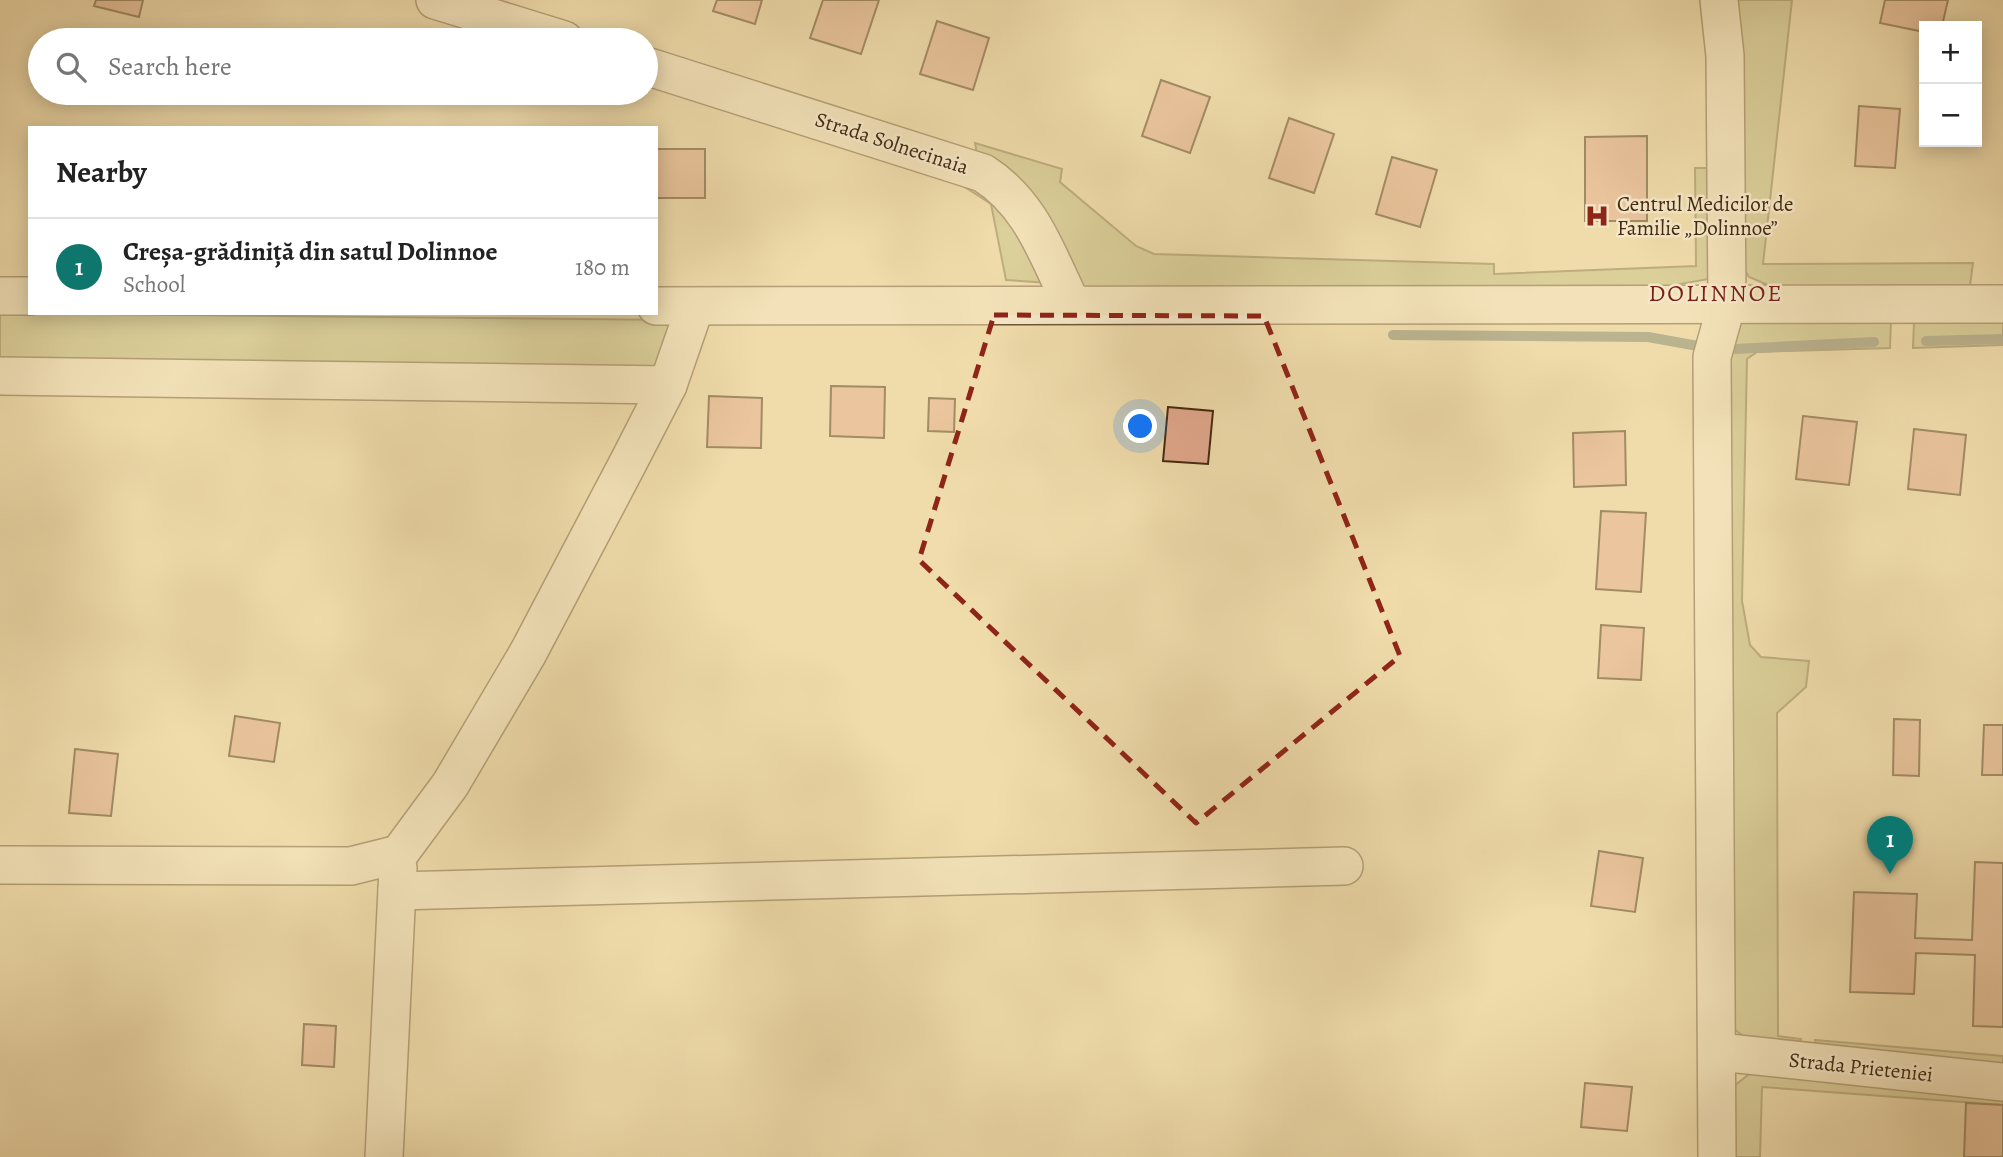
<!DOCTYPE html>
<meta charset="utf-8">
<style>
body{margin:0;font-family:Alegreya,serif;background:#f6f6f6;color:#222}
.controls{position:absolute;right:21px;top:21px;display:grid;overflow:hidden;border-radius:0px;box-shadow:0 4px 18px #0003}
.controls button{width:63px;height:63px;display:grid;place-items:center;padding:0;border:0;border-bottom:2px solid #e0e0e0;background:#fff;color:#222;font:35px sans-serif}
.you{position:absolute;left:1141px;top:427px;width:24px;height:24px;margin:-18px;border:5px solid #fff;border-radius:50%;background:#1a73e8;box-shadow:0 0 0 10px #1a73e833}
.badge{display:grid;place-items:center;width:46px;height:46px;border-radius:50%;background:#0f766e;color:#fff;font-size:23px;font-weight:700}
.pin{position:absolute;translate:-50% -58px;filter:drop-shadow(0 2px 4px #0008)}
.pin::after{content:'';position:absolute;top:37px;width:24px;height:21px;background:inherit;clip-path:polygon(0 0,100% 0,50% 100%)}
.list{margin:0;padding:0;list-style:none}
h2{display:flex;justify-content:space-between;align-items:center;height:91px;margin:0;padding:0 28px;font-size:30px}
h2 small{font-size:23px;font-weight:400;color:#767676}
.list li{display:grid;grid-template-columns:46px 1fr auto;gap:21px;align-items:center;box-sizing:border-box;height:98px;padding:0 28px;border-top:2px solid #e0e0e0}
.list b{display:block;font-size:26px;white-space:nowrap}
.list p{margin:0;font-size:23px;white-space:nowrap;color:#767676}
.list em{font-size:23px;font-style:normal;color:#767676}
.icon{flex:none;width:38px;height:38px;fill:none;stroke:currentColor;stroke-width:2;stroke-linecap:round;stroke-linejoin:round}
.map{position:relative;flex:none;width:2003px;height:1157px;overflow:hidden}
.search{position:absolute;background:#fff;box-shadow:0 4px 18px #0003;left:28px;top:28px;width:630px;height:77px;display:flex;align-items:center;gap:18px;box-sizing:border-box;padding:0 24px;border-radius:38px;color:#767676;font-size:26px}
.panel{position:absolute;background:#fff;box-shadow:0 4px 18px #0003;left:28px;top:126px;width:630px;height:189px;border-radius:0px}
.map>svg:first-child{display:block}
</style>
<div class="map">
<svg width="2003" height="1157" viewBox="0 0 2003 1157">
<rect width="100%" height="100%" fill="#f0dcac"/>
<filter id="stains"><feTurbulence type="fractalNoise" baseFrequency=".00286" numOctaves="4"/><feColorMatrix values="0 0 0 0 .2 0 0 0 0 .09 0 0 0 0 .02 0 0 0 .5 -.17"/></filter>
<radialGradient id="worn" r=".72"><stop offset=".6" stop-color="#630" stop-opacity="0"/><stop offset="1" stop-color="#630" stop-opacity=".3"/></radialGradient>
<!-- green -->
<g fill="#c0be85" stroke="#82744a" stroke-width="2">
<polygon points="1727,0 1792,0 1763,264 1973,263 1970,286 1775,288 1749,277 1743,267"/>
<polygon points="975,143 1062,169 1060,182 1136,246 1154,254 1494,264 1494,274 1696,266 1695,168 1716,168 1714,278 1642,291 1092,294 1074,282 978,160"/>
<polygon points="957,182 985,185 1051,283 1006,280 991,204"/>
<polygon points="0,313 677,320 660,373 0,365"/>
<polygon points="1743,319 1891,319 1890,348 1757,352 1747,359 1742,601 1750,645 1761,657 1809,661 1806,687 1777,713 1778,1036 1801,1039 1797,1051 1753,1043 1727,1024 1725,359 1732,334"/>
<polygon points="2003,321 2003,345 1913,348 1914,322"/>
<polygon points="1815,1040 2003,1056 2003,1072 1817,1053"/>
<polygon points="1757,1068 2003,1092 2003,1105 1762,1087 1760,1157 1727,1157 1730,1089"/>
</g>
<g fill="none" stroke-linecap="round" stroke-linejoin="round">
<!-- stream -->
<g stroke="#78816e" stroke-width="10">
<polyline points="1393,335 1648,337 1698,346"/>
<polyline points="1926,341 2003,339"/>
<polyline points="1735,349 1874,342"/>
</g>
</g>
<!-- building -->
<g fill="#e2a88d" stroke="#442a0e" stroke-width="2">
<polygon points="96,0 143,0 139,17 94,6"/>
<polygon points="717,0 762,0 755,24 713,11"/>
<polygon points="823,0 879,0 861,54 810,38"/>
<polygon points="1885,0 1948,0 1942,26 1924,26 1924,32 1880,23"/>
<polygon points="937,21 989,38 973,90 920,74"/>
<polygon points="1161,80 1210,97 1190,153 1142,136"/>
<polygon points="1859,106 1900,109 1895,168 1855,166"/>
<polygon points="1289,118 1334,134 1314,193 1269,178"/>
<polygon points="1647,136 1647,221 1585,221 1585,137"/>
<rect x="656" y="149" width="49" height="49"/>
<polygon points="1392,157 1437,170 1420,227 1376,214"/>
<polygon points="831,386 885,387 884,438 830,436"/>
<polygon points="709,396 762,398 761,448 707,447"/>
<polygon points="929,398 955,399 954,432 928,431"/>
<polygon points="1168,407 1213,411 1208,464 1163,461"/>
<polygon points="1803,416 1857,422 1849,485 1796,479"/>
<polygon points="1914,429 1966,435 1960,495 1908,489"/>
<polygon points="1625,431 1626,485 1574,487 1573,433"/>
<polygon points="1601,511 1646,513 1641,592 1596,589"/>
<polygon points="1601,625 1644,628 1641,680 1598,678"/>
<polygon points="235,716 280,723 274,762 229,756"/>
<polygon points="1894,719 1920,720 1919,776 1893,775"/>
<polygon points="1984,725 2003,725 2003,775 1982,775"/>
<polygon points="75,749 118,754 111,816 69,813"/>
<polygon points="1599,851 1643,858 1635,912 1591,906"/>
<polygon points="1975,862 2003,863 2003,1027 1973,1026 1975,955 1916,953 1914,994 1850,992 1854,892 1917,894 1915,938 1972,940"/>
<polygon points="304,1024 336,1026 334,1067 302,1065"/>
<polygon points="1585,1083 1632,1087 1627,1131 1581,1127"/>
<polygon points="1966,1103 2003,1105 2003,1157 1964,1157"/>
</g>
<g fill="none" stroke-linecap="round" stroke-linejoin="round">
<!-- minor casing -->
<g stroke="#6f5636" stroke-width="40">
<g id="minor">
<polyline points="435,0 564,40"/>
<path d="M646 66 983 173C1032 204 1047 255 1072 305"/>
<polyline points="0,296 30,296"/>
<polyline points="656,306 2003,304"/>
<polyline points="0,376 668,385"/>
<polyline points="0,865 351,866 399,854 450,785 528,653 629,461 668,385 695,307"/>
<polyline points="397,891 1344,866"/>
<polyline points="1719,1052 2003,1082"/>
<polyline points="384,1157 398,868"/>
<polyline points="1717,1157 1712,357 1727,303 1725,56 1719,0"/>
</g>
</g>
<!-- minor -->
<use href="#minor" stroke="#f5e8c9" stroke-width="37"/>
</g>
<!-- marked area -->
<path d="M0 0H2003V1157H0ZM994 315 1264 316 1400 656 1196 823 919 560Z" fill="#f0dcac" fill-opacity=".55" fill-rule="evenodd"/>
<path fill="none" stroke="#8f2418" stroke-width="5" stroke-dasharray="14 9" stroke-linejoin="round" d="M994 315 1264 316 1400 656 1196 823 919 560Z"/>
<!-- icons -->
<defs>
<g id="hospital-bare" transform="scale(1.89)"><path d="M-5-5h3v3.5h4V-5h3V5h-3V1.5h-4V5h-3Z" fill="#8f2418" stroke="#f5e8c9" stroke-width="2.5" paint-order="stroke"/></g>
</defs>
<g fill-rule="evenodd">
<use href="#hospital-bare" x="1597" y="216"/>
</g>
<g text-anchor="middle" stroke-width="5" stroke-linejoin="round" paint-order="stroke">
<!-- street labels -->
<g font-size="21" fill="#442a0e" stroke="#f5e8c9">
<text transform="translate(892 143) rotate(18)" y="7">Strada Solnecinaia</text>
<text transform="translate(1861 1067) rotate(6)" y="7">Strada Prieteniei</text>
</g>
<!-- poi labels -->
<g font-size="21" fill="#442a0e" stroke="#f5e8c9" text-anchor="start">
<text x="1617" y="211">Centrul Medicilor de<tspan x="1617" dy="24">Familie „Dolinnoe”</tspan></text>
</g>
<!-- quarter labels -->
<g font-size="24" letter-spacing="2" fill="#7a1f14" stroke="#f5e8c9">
<text x="1716" y="301">DOLINNOE</text>
</g>
</g>
<rect width="100%" height="100%" filter="url(#stains)"/>
<rect width="100%" height="100%" fill="url(#worn)"/>
</svg>
<div class="controls">
<button>+</button>
<button>−</button>
</div>
<div class="you"></div>
<div class="pin badge" style="left:1890px;top:874px">1</div>
<div class="search"><svg class="icon" aria-label="search" viewBox="0 0 24 24"><circle cx="10" cy="10" r="6"/><path d="M15 15l6 6"/></svg>Search here</div>
<section class="panel">
<h2>Nearby<small></small></h2>
<ul class="list">
<li><span class="badge">1</span><div><b>Creșa-grădiniță din satul Dolinnoe</b><p>School</p></div><em>180 m</em></li>
</ul>
</section>
</div>
